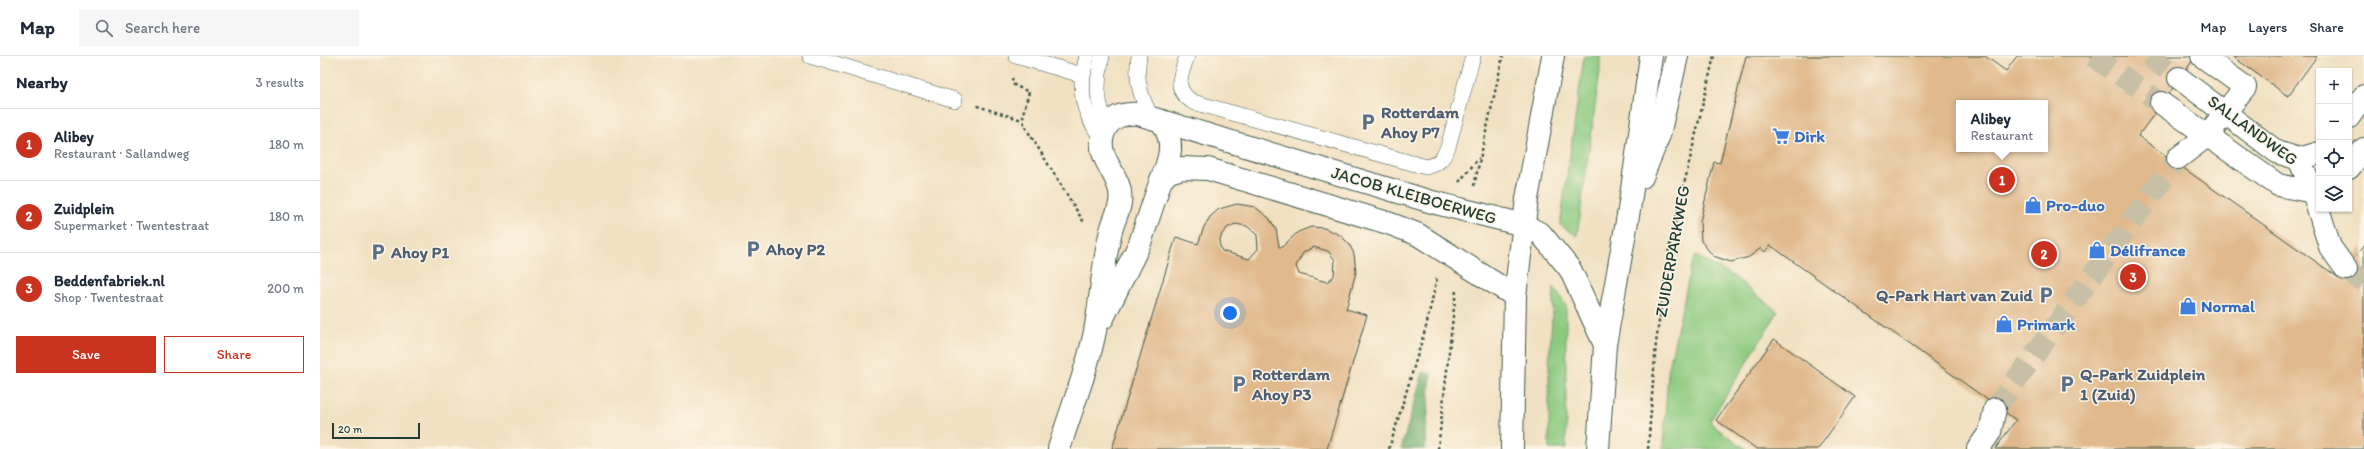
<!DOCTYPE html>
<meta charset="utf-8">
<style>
body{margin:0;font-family:Itim,sans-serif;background:#f6f6f7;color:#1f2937}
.controls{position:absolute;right:12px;top:12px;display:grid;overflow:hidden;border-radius:0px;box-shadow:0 1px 3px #0004}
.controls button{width:36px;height:36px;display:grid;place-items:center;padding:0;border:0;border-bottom:1px solid #e0e1e3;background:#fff;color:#1f2937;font:20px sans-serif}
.scale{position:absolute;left:12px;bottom:10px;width:88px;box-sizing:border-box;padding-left:4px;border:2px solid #1f3d34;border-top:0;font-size:11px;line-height:14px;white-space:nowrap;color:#1f3d34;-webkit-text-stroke:3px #fcf5e5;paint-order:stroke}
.you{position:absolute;left:910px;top:257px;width:14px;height:14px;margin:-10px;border:3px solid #fff;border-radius:50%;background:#1a73e8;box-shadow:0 0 0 6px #1a73e833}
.badge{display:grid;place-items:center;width:26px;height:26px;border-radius:50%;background:#c8321e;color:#fff;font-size:13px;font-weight:700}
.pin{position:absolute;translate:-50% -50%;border:2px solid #fff;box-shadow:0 1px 4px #0006}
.popup{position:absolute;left:1636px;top:44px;width:92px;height:52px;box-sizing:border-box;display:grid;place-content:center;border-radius:0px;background:#fff;filter:drop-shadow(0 1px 3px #0005);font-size:13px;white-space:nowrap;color:#747a83}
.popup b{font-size:15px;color:#1f2937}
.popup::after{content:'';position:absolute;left:50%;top:100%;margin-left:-8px;border:8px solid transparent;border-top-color:#fff}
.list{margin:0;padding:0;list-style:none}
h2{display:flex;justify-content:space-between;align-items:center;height:52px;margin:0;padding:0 16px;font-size:17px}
h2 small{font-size:13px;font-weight:400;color:#747a83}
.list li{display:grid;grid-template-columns:26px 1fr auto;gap:12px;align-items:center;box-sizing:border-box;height:72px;padding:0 16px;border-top:1px solid #e0e1e3}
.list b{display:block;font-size:15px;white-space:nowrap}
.list p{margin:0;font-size:13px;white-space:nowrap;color:#747a83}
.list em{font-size:13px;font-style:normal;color:#747a83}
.actions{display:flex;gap:8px;padding:12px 16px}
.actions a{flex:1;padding:9px 0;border:1px solid #c8321e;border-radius:0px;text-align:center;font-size:14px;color:#c8321e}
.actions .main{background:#c8321e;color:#fff}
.icon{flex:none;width:22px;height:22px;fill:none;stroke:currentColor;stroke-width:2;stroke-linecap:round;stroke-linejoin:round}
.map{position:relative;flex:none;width:2044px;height:393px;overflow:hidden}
header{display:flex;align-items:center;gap:24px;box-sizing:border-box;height:56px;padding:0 20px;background:#fff;border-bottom:1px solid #e0e1e3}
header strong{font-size:19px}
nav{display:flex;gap:22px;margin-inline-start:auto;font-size:14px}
.search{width:280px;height:36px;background:#f6f6f7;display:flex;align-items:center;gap:10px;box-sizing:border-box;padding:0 14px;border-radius:0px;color:#747a83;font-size:15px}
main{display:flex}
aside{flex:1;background:#fff}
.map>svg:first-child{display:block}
</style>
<header>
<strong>Map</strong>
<div class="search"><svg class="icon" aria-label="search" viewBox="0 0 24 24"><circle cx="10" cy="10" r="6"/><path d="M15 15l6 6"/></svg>Search here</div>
<nav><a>Map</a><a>Layers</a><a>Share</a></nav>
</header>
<main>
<aside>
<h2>Nearby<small>3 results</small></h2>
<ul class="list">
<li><span class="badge">1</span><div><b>Alibey</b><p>Restaurant · Sallandweg</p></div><em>180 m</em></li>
<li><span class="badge">2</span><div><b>Zuidplein</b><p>Supermarket · Twentestraat</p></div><em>180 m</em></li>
<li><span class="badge">3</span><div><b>Beddenfabriek.nl</b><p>Shop · Twentestraat</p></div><em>200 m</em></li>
</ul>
<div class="actions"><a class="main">Save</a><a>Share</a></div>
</aside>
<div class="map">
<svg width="2044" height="393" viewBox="0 0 2044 393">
<rect width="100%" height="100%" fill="#fcf5e5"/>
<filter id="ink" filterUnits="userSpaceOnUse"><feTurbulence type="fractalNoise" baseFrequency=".025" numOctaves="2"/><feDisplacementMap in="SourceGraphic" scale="8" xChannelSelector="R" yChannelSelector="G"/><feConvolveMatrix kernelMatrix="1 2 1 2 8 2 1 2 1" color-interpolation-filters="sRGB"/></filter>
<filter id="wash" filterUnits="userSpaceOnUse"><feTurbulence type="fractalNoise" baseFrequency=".012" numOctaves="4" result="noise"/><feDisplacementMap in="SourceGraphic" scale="16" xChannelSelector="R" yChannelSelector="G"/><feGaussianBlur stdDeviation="0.9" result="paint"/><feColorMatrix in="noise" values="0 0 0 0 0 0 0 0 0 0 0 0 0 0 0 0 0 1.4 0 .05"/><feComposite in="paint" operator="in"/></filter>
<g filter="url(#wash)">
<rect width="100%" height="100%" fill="#f1e1c2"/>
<!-- green -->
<g fill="#8cca80" stroke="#56845a">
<polygon points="1264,0 1280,0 1280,15 1257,180 1240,169"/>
<polygon points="1376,200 1413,220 1458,256 1390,365 1395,371 1426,393 1343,393 1348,316 1371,210"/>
<polygon points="1234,231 1246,250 1246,393 1229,393 1229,308"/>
</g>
<!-- forest -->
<polygon fill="#71ae6e" stroke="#487651" points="1103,316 1111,318 1105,393 1081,393"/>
<g id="blocks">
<!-- building -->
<g fill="#e0b98c" fill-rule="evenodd">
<path d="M1426 0H1665L1686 15 1697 0H1876L1818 80 2019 222 2044 189V393H1675L1696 364 1450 189 1445 196 1441 192 1429 201 1411 206 1393 200 1381 185 1380 166 1394 106 1400 107ZM1639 47H1725V93H1639Z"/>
<polygon points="1912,0 1997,0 1968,40"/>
<path d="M917 148 935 151 949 162 956 173 959 191H962L978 176 991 171 1004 172 1020 179 1029 188 1034 198 1036 216 1026 253 1047 259 1007 393H792L856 181 878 188 884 171 890 161 899 153ZM915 168 927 170 937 179 938 193 929 203 902 195 899 187 902 178 907 172ZM993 191 1008 195 1015 204 1014 220 1007 226 979 218 976 210 983 197Z"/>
<polygon points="1454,283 1535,341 1498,393 1437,393 1396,364"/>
</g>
</g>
</g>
<g filter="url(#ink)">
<use href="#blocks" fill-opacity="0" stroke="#3e5649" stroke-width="1"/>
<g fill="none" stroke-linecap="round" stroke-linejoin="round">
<!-- minor-tunnel -->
<g stroke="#c7c0a6" stroke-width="22" stroke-dasharray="22 11" stroke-linecap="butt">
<polyline points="1773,0 1841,47"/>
<polyline points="1829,0 1859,22"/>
<polyline points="2026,213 2044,226"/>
<polyline points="1675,353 1858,102"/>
</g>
<!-- service casing -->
<g stroke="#3e5649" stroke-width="16">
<g id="service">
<polyline points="490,0 635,44"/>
<polyline points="696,0 762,19"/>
<path d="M767 0C758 35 761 54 782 83"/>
<path d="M782 0C776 31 776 42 787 72"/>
<path d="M819 0C815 26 821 41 832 63"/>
<path d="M867 0C861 20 852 33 873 46L1106 111C1119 108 1123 103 1128 91L1153 0"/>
</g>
</g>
<!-- pedestrian casing -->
<g stroke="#3e5649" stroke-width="24">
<polyline id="pedestrian" points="1882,0 1925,31 1887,80"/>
</g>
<!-- minor casing -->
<g stroke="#3e5649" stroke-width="24">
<g id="minor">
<polyline points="1859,22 1957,96 1979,103 1993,136 2010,191 2026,213"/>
<polyline points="1841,47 1958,129 1993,136"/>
<polyline points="2029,61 2044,40"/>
<polyline points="1858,102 1887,80"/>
<polyline points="1979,103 1999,97"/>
<polyline points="2029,112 2044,93"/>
<path d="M841 124C850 103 856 85 841 65"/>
<polyline points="783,262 820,187 841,124 849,116 862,112 888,113 1068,167 1097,178 1195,240"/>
<path d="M739 393C750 356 766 318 774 280 781 247 782 212 790 179 792 168 798 158 800 147 805 120 773 103 784 76 790 61 803 57 818 58L1112 146 1204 169 1221 178 1250 213 1285 289"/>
<polyline points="1658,393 1670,376 1675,353"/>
</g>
</g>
<!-- secondary casing -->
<g stroke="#3e5649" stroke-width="24">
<g id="secondary">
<polyline points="1322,121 1339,79 1357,0"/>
<polyline points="1192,393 1195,240 1207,143 1233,0"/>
<polyline points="1278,393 1285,289 1309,154 1331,0"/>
</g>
</g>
<!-- path -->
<g stroke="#3e5649" stroke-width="2.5" stroke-dasharray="3 3" stroke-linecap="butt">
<polyline points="692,22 694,29 709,36 703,58 704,69 765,168"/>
<polyline points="657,50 702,64"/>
<polyline points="1139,126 1159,102"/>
<polyline points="1154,130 1183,0"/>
<polyline points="1069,393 1106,271 1117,222"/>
<polyline points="1118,393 1136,234"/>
<polyline points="1328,393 1336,287 1349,193 1394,0"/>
</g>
<!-- service -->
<use href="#service" stroke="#fff" stroke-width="15"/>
<!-- pedestrian -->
<use href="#pedestrian" stroke="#fff" stroke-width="22"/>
<!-- minor -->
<use href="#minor" stroke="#fff" stroke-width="22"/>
<!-- secondary -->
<use href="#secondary" stroke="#fff" stroke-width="22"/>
</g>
</g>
<!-- icons -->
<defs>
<g id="parking-bare" transform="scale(1.38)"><path d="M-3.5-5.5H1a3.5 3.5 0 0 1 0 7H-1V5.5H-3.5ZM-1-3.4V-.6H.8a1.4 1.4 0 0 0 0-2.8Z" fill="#5c6f8a" stroke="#fcf5e5" stroke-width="2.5" paint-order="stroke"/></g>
<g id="supermarket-bare" transform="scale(1.38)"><path d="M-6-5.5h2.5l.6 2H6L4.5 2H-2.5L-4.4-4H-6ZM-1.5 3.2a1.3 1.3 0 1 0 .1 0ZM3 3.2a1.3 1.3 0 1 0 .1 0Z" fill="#3f7fe0" stroke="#fcf5e5" stroke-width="2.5" paint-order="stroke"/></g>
<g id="shop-bare" transform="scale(1.38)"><path d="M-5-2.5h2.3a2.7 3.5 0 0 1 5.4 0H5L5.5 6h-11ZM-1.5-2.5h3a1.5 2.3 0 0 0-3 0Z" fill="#3f7fe0" stroke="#fcf5e5" stroke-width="2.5" paint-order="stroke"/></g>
</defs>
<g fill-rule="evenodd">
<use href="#parking-bare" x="1048" y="66"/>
<use href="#supermarket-bare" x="1461" y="80"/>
<use href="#shop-bare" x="1713" y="149"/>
<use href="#parking-bare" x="433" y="193"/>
<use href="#shop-bare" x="1777" y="194"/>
<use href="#parking-bare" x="58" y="196"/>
<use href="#parking-bare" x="1726" y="239"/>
<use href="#shop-bare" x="1868" y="250"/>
<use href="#shop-bare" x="1684" y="268"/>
<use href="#parking-bare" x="919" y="328"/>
<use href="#parking-bare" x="1747" y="328"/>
</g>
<g text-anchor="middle" stroke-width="3" stroke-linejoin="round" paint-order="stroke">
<!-- service labels -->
<g font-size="17" font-weight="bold" fill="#4e5e75" stroke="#fcf5e5" text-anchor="start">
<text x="1061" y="62">Rotterdam<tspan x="1061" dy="20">Ahoy P7</tspan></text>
<text x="446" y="199">Ahoy P2</text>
<text x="71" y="202">Ahoy P1</text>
<text x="1713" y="245" text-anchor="end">Q-Park Hart van Zuid</text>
<text x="932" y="324">Rotterdam<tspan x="932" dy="20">Ahoy P3</tspan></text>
<text x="1760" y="324">Q-Park Zuidplein<tspan x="1760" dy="20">1 (Zuid)</tspan></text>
</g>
<!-- street labels -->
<g font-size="17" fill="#1f3d34" stroke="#fcf5e5">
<text transform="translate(1933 74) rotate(36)" y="6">SALLANDWEG</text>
<text transform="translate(1094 139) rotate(16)" y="6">JACOB KLEIBOERWEG</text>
<text transform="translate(1352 195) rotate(-80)" y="6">ZUIDERPARKWEG</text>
</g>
<!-- shop labels -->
<g font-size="17" font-weight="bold" fill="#366cbe" stroke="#fcf5e5" text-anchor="start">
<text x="1474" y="86">Dirk</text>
<text x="1726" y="155">Pro-duo</text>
<text x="1790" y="200">Délifrance</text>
<text x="1881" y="256">Normal</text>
<text x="1697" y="274">Primark</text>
</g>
</g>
</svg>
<div class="controls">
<button>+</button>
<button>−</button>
<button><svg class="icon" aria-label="locate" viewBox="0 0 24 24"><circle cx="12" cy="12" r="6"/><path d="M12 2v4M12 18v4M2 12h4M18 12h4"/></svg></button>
<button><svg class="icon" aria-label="layers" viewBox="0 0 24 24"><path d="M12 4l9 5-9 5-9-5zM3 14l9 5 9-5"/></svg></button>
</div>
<div class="scale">20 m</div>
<div class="you"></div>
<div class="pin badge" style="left:1682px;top:124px">1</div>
<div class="popup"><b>Alibey</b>Restaurant</div>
<div class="pin badge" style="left:1724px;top:198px">2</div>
<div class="pin badge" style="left:1813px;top:221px">3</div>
</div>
</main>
